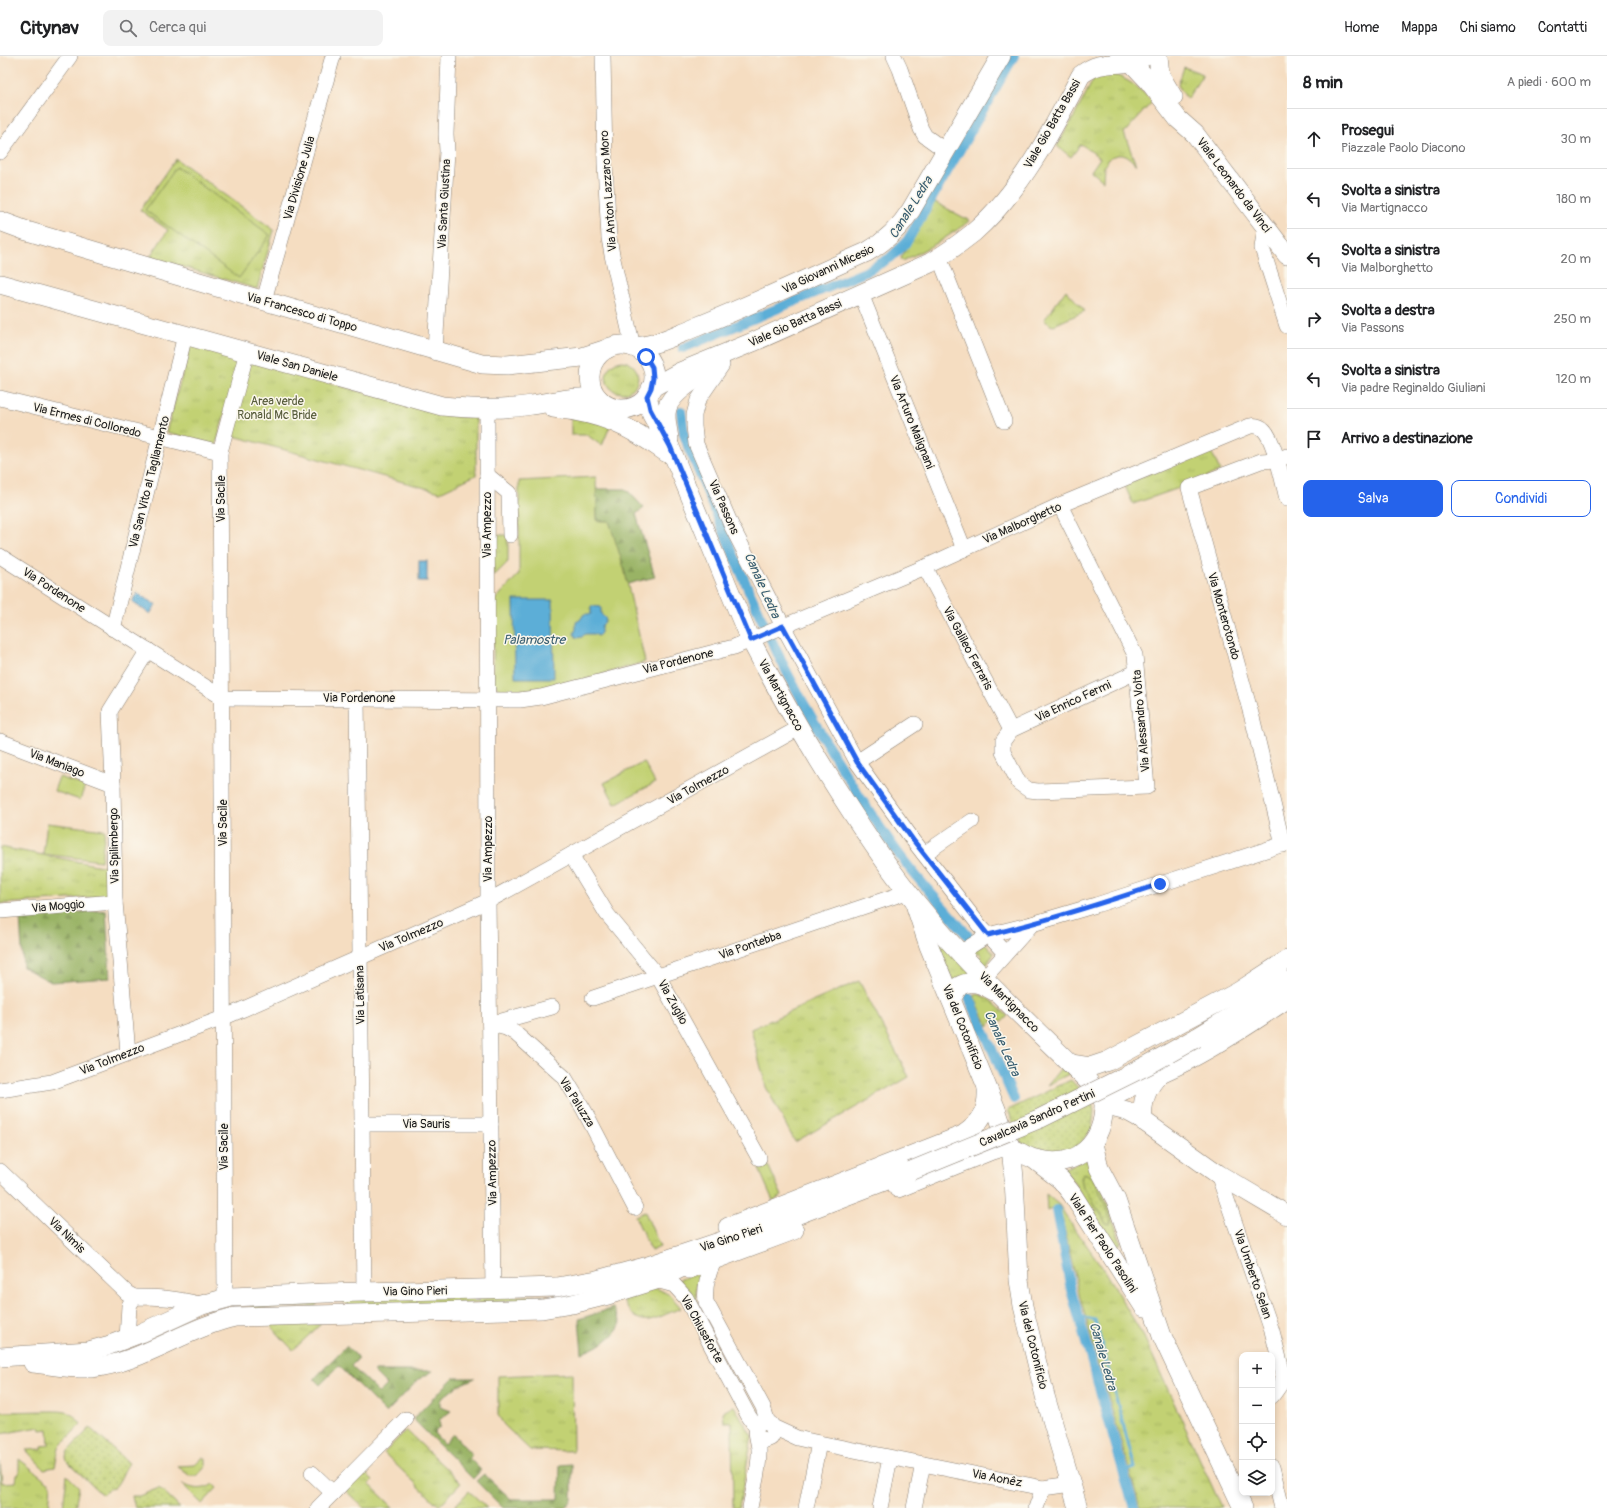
<!DOCTYPE html>
<html lang="it">
<meta charset="utf-8">
<style>
body{margin:0;font-family:Pangolin,sans-serif;background:#f2f2f2;color:#202124}
.controls{position:absolute;right:12px;bottom:12px;display:grid;overflow:hidden;border-radius:8px;box-shadow:0 2px 6px #0003}
.controls button{width:36px;height:36px;display:grid;place-items:center;padding:0;border:0;border-bottom:1px solid #e0e0e0;background:#fff;color:#202124;font:20px sans-serif}
.stop{position:absolute;width:12px;height:12px;margin:-9px;border:3px solid #2563eb;border-radius:50%;background:#fff}
.stop.end{background:#2563eb;border-color:#fff;box-shadow:0 1px 4px #0008}
.list{margin:0;padding:0;list-style:none}
h2{display:flex;justify-content:space-between;align-items:center;height:52px;margin:0;padding:0 16px;font-size:17px}
h2 small{font-size:13px;font-weight:400;color:#757577}
.list li{display:grid;grid-template-columns:26px 1fr auto;gap:12px;align-items:center;box-sizing:border-box;height:60px;padding:0 16px;border-top:1px solid #e0e0e0}
.list b{display:block;font-size:15px;white-space:nowrap}
.list p{margin:0;font-size:13px;white-space:nowrap;color:#757577}
.list em{font-size:13px;font-style:normal;color:#757577}
.actions{display:flex;gap:8px;padding:12px 16px}
.actions a{flex:1;padding:9px 0;border:1px solid #2563eb;border-radius:8px;text-align:center;font-size:14px;color:#2563eb}
.actions .main{background:#2563eb;color:#fff}
.icon{flex:none;width:22px;height:22px;fill:none;stroke:currentColor;stroke-width:2;stroke-linecap:round;stroke-linejoin:round}
.map{position:relative;flex:none;width:1287px;height:1452px;overflow:hidden}
header{display:flex;align-items:center;gap:24px;box-sizing:border-box;height:56px;padding:0 20px;background:#fff;border-bottom:1px solid #e0e0e0}
header strong{font-size:19px}
nav{display:flex;gap:22px;margin-inline-start:auto;font-size:14px}
.search{width:280px;height:36px;background:#f2f2f2;display:flex;align-items:center;gap:10px;box-sizing:border-box;padding:0 14px;border-radius:8px;color:#757577;font-size:15px}
main{display:flex}
aside{flex:1;background:#fff}
.map>svg:first-child{display:block}
</style>
<header>
<strong>Citynav</strong>
<div class="search"><svg class="icon" aria-label="search" viewBox="0 0 24 24"><circle cx="10" cy="10" r="6"/><path d="M15 15l6 6"/></svg>Cerca qui</div>
<nav><a>Home</a><a>Mappa</a><a>Chi siamo</a><a>Contatti</a></nav>
</header>
<main>
<div class="map">
<svg width="1287" height="1452" viewBox="0 0 1287 1452">
<defs>
<pattern id="grass-tufts" width="24" height="20" patternUnits="userSpaceOnUse"><rect width="24" height="20" fill="#c2d173"/><path d="M3 7l-1-3M5 7V3M7 7l1-3M15 17l-1-3M17 17v-4M19 17l1-3" fill="none" stroke="#a6b363"/></pattern>
<pattern id="forest-firs" width="22" height="20" patternUnits="userSpaceOnUse"><rect width="22" height="20" fill="#99b365"/><path d="M5 1l3.5 6h-7zM16 11l3.5 6h-7z" fill="#839957"/></pattern>
<pattern id="garden-dots" width="8" height="8" patternUnits="userSpaceOnUse"><rect width="8" height="8" fill="#c2d173"/><path d="M2 2h.1M6 6h.1" fill="none" stroke="#a6b363" stroke-width="1.8" stroke-linecap="round"/></pattern>
</defs>
<rect width="100%" height="100%" fill="#fbf7ec"/>
<filter id="ink" filterUnits="userSpaceOnUse"><feTurbulence type="fractalNoise" baseFrequency=".025" numOctaves="2"/><feDisplacementMap in="SourceGraphic" scale="8" xChannelSelector="R" yChannelSelector="G"/><feConvolveMatrix kernelMatrix="1 2 1 2 8 2 1 2 1" color-interpolation-filters="sRGB"/></filter>
<filter id="wash" filterUnits="userSpaceOnUse"><feTurbulence type="fractalNoise" baseFrequency=".012" numOctaves="4" result="noise"/><feDisplacementMap in="SourceGraphic" scale="16" xChannelSelector="R" yChannelSelector="G"/><feGaussianBlur stdDeviation="0.9" result="paint"/><feColorMatrix in="noise" values="0 0 0 0 0 0 0 0 0 0 0 0 0 0 0 0 0 1.4 0 .05"/><feComposite in="paint" operator="in"/></filter>
<g filter="url(#wash)">
<rect width="100%" height="100%" fill="#f5ddc1"/>
<!-- grass -->
<g fill="url(#grass-tufts)" stroke="#6f7648">
<polygon points="1184,11 1203,18 1187,43 1178,29"/>
<path d="M1108 16C1127 23 1139 30 1152 46L1124 77 1136 109C1129 100 1122 96 1111 101L1104 110 1103 125 1091 115 1100 102 1081 88 1071 101 1057 90 1075 59 1095 20Z"/>
<polygon points="176,103 274,174 257,233 150,201 168,174 140,154"/>
<polygon points="933,145 970,165 939,186 903,205 901,202"/>
<polygon points="1066,234 1085,255 1052,270 1044,264"/>
<polygon points="191,288 240,302 216,389 166,376"/>
<circle cx="622" cy="321" r="16"/>
<polygon points="249,305 447,359 476,362 476,419 440,436 230,379"/>
<polygon points="571,359 610,370 602,390 587,379 571,379"/>
<polygon points="1208,393 1214,401 1220,415 1182,431 1133,448 1124,428"/>
<polygon points="493,479 508,479 508,506 493,521"/>
<polygon points="0,791 107,811 108,840 0,848"/>
<polygon points="924,861 975,919 954,927"/>
<polygon points="986,888 994,897 986,910 980,903 982,900 978,896 975,898 971,894"/>
<polygon points="859,925 909,1021 795,1086 766,1031 751,973"/>
<polygon points="978,938 988,942 1008,960 1002,966 995,963 988,970 974,940"/>
<polygon points="1062,1011 1069,1018 1047,1029"/>
<polygon points="1089,1102 1100,1126 1121,1187 1115,1190 1072,1124 1063,1113"/>
<polygon points="768,1109 782,1140 773,1145 759,1113"/>
<polygon points="1046,1138 1059,1149 1079,1180 1083,1184 1102,1211 1144,1281 1222,1452 1140,1452 1081,1246 1059,1150 1047,1155"/>
<polygon points="645,1156 660,1191 651,1195 635,1160"/>
<path d="M702 1216C694 1229 695 1241 700 1255L675 1225Z"/>
<path d="M654 1231 670 1239 681 1252C650 1264 638 1277 621 1239Z"/>
<polygon points="545,1240 549,1244 354,1253 337,1241"/>
<polygon points="317,1246 316,1250 254,1252 250,1249"/>
<polygon points="269,1268 321,1268 293,1294"/>
<polygon points="572,1317 573,1395 530,1394 504,1369 498,1359 498,1320"/>
<polygon points="734,1350 752,1380 739,1452 733,1452 732,1366 724,1366 723,1356"/>
<path d="M50 1355C66 1355 71 1355 81 1368L59 1391 55 1411 44 1413 26 1394 42 1393V1390L49 1389 48 1373 41 1374 40 1371 0 1378V1356Z"/>
<polygon points="406,1374 461,1427 439,1450 384,1397"/>
<polygon points="202,1402 206,1402 206,1410 197,1420 190,1420 177,1410 195,1409"/>
<polygon points="19,1403 51,1428 49,1452 0,1452 0,1406 2,1427 16,1426 17,1418 19,1418"/>
<polygon points="364,1415 373,1424 369,1428 394,1452 364,1452 345,1434"/>
<polygon points="67,1419 79,1431 75,1452 63,1452"/>
<path d="M182 1428C192 1433 204 1435 213 1428L217 1432 202 1448Z"/>
<polygon points="469,1435 487,1452 453,1452"/>
</g>
<!-- forest -->
<g fill="url(#forest-firs)" stroke="#5a6840">
<polygon points="596,433 626,433 644,452 636,458 655,521 627,528 609,465 597,465"/>
<polygon points="106,854 110,922 51,926 23,911 20,861"/>
<path d="M613 1252 621 1267C614 1282 598 1291 582 1297L579 1263Z"/>
<polygon points="346,1290 359,1302 351,1310 379,1337 387,1329 373,1315 433,1315 419,1323 386,1357 339,1310 320,1329 314,1323"/>
<polygon points="453,1322 475,1322 457,1330 440,1344 440,1351 451,1355 439,1364 440,1371 434,1377 444,1388 453,1378 472,1399 469,1402 481,1414 473,1423 413,1363"/>
<polygon points="572,1408 572,1444 565,1452 503,1452 476,1425 484,1418 511,1443 559,1443 560,1409"/>
</g>
<!-- garden -->
<g fill="url(#garden-dots)" stroke="#6f7648">
<polygon points="1071,1024 1092,1047 1094,1055 1092,1073 1074,1096 1046,1100 1021,1087 1008,1054"/>
<path d="M1083 1117C1097 1118 1106 1153 1111 1165L1110 1169 1106 1168 1100 1156 1095 1150 1093 1144 1083 1131 1081 1122Z"/>
<path d="M90 1372 129 1407C123 1415 121 1425 114 1432L108 1433 102 1439 67 1405 66 1401 68 1395Z"/>
<polygon points="159,1432 180,1452 135,1452 132,1440 139,1440"/>
</g>
<!-- pitch -->
<g fill="#c2d173" stroke="#6f7648">
<polygon points="176,111 270,179 239,222 145,154"/>
<polygon points="596,421 597,465 609,465 624,512 645,606 562,630 539,633 499,634 493,626 494,545 519,518 519,425"/>
<polygon points="644,706 655,727 615,748 604,727"/>
<polygon points="59,721 85,730 80,744 54,735"/>
<polygon points="47,767 105,774 101,805 43,798"/>
</g>
<!-- water -->
<g fill="#5caed7" stroke="#3c657a">
<rect x="419" y="505" width="8" height="20"/>
<polygon points="137,537 156,549 150,558 132,546"/>
<polygon points="514,544 553,544 554,622 515,622"/>
<polygon points="591,550 601,551 601,558 606,563 604,567 601,570 601,577 598,580 594,578 585,578 582,581 577,582 574,578 576,573 576,566 580,564 584,558 591,558"/>
</g>
<g fill="none" stroke-linecap="round" stroke-linejoin="round">
<!-- stream -->
<polyline stroke="#5caed7" stroke-width="3" points="1079,1261 1095,1264 1135,1412 1123,1416"/>
<!-- canal -->
<g stroke="#5caed7" stroke-width="10">
<polyline points="683,292 865,216 890,202 906,187 1014,0"/>
<path d="M681 355 684 378 688 390C721 467 752 548 790 622 822 682 858 741 898 797 919 826 945 852 968 880"/>
<polyline points="969,941 1014,1043"/>
<polyline points="1056,1154 1071,1234 1134,1452"/>
</g>
</g>
</g>
<g filter="url(#ink)">
<g fill="none" stroke-linecap="round" stroke-linejoin="round">
<!-- minor casing -->
<g stroke="#887c6e" stroke-width="16">
<g id="minor">
<polyline points="603,0 605,108 609,182 612,199 633,291"/>
<polyline points="894,0 900,13 921,73 925,80 946,95"/>
<polyline points="0,96 70,0"/>
<polyline points="1265,170 1262,192 1287,270"/>
<polyline points="939,201 1004,365"/>
<polyline points="861,238 964,493"/>
<polyline points="264,244 333,0"/>
<polyline points="435,295 447,95 446,78 449,0"/>
<polyline points="722,309 698,344 694,359 694,370 696,388 732,471 783,570 857,706 913,784 979,869 1005,897"/>
<polyline points="0,342 220,396"/>
<polyline points="487,353 488,845 493,1233"/>
<polyline points="487,419 509,437 510,479"/>
<polyline points="1060,449 1135,599 1147,731 1038,735 1029,734 1019,727 1003,696 1003,685 1011,674 1136,616"/>
<path d="M0 500 223 642 520 644 541 641 734 591 925 511 1060 449 1250 370C1255 369 1260 370 1264 374 1275 385 1283 427 1287 443"/>
<polyline points="925,511 1011,674"/>
<polyline points="113,573 185,279"/>
<polyline points="357,642 364,1236"/>
<polyline points="0,685 113,728"/>
<polyline points="857,706 915,668"/>
<polyline points="1283,789 1253,665 1189,432 1261,405 1277,404 1287,400"/>
<polyline points="924,798 972,765"/>
<polyline points="571,799 607,858 658,920 759,1102"/>
<polyline points="0,855 115,846"/>
<polyline points="960,897 988,879 1032,868 1096,849 1287,787"/>
<polyline points="984,922 1032,868"/>
<polyline points="593,942 907,836"/>
<polyline points="490,968 506,972 515,977 565,1022 584,1054 635,1152"/>
<polyline points="491,968 552,951"/>
<polyline points="128,997 115,846 113,728 110,655 148,594"/>
<polyline points="0,1034 52,1026 223,962 488,845 799,672"/>
<polyline points="361,1068 491,1068"/>
<polyline points="0,1115 127,1237 134,1241"/>
<polyline points="1218,1118 1272,1275 1283,1318 1280,1329 1272,1340"/>
<path d="M718 1198C709 1213 704 1228 706 1246L763 1351 768 1367"/>
<polyline points="656,1224 674,1229 686,1242 748,1359 756,1371"/>
<polyline points="225,1242 220,396 245,303 248,296"/>
<path d="M127 1283 129 1250 134 1241C158 1241 179 1242 202 1249"/>
<polyline points="773,1371 797,1382 819,1387 1043,1432 1071,1428"/>
<polyline points="1272,1411 1282,1452"/>
<polyline points="312,1417 333,1437"/>
<polyline points="318,1452 406,1363"/>
<path d="M750 1452C753 1433 760 1413 759 1394 759 1384 751 1372 762 1366L771 1368 774 1376 771 1382 766 1384 758 1382"/>
<polyline points="806,1452 819,1387"/>
<polyline points="880,1452 890,1402"/>
<polyline points="914,1452 923,1408"/>
<polyline points="1036,1452 1043,1432"/>
</g>
</g>
<!-- major casing -->
<g stroke="#887c6e" stroke-width="20">
<g id="major">
<polyline points="1158,0 1160,19 1173,41"/>
<polyline points="1120,2 1129,4 1148,24 1178,63 1195,78 1287,199"/>
<polyline points="0,165 27,175 155,213 482,308 507,309 582,301 607,293"/>
<path d="M0 228 442 350C472 353 501 354 532 349 555 346 576 339 599 343"/>
<circle cx="622" cy="321" r="32"/>
<path d="M633 291C656 290 675 279 696 271 754 248 810 221 867 196 886 185 899 173 911 154L1001 0"/>
<path d="M651 332 680 316 753 286 930 207C945 198 959 188 973 177 1021 135 1052 75 1081 19 1105 0 1121 14 1146 0"/>
<path d="M647 340 652 359 670 391 747 577C776 633 808 688 842 741 865 777 888 812 915 845 967 910 1029 967 1088 1025L1104 1045 1115 1052 1127 1055 1138 1061 1218 1118 1287 1159"/>
<path d="M553 352C601 357 628 369 667 397"/>
<path d="M669 383C668 373 664 362 667 352 672 335 702 319 716 310"/>
<polyline points="916,851 929,890 996,1053 1007,1085 1011,1091 1014,1122 1019,1224 1023,1250 1045,1340 1078,1452"/>
<path d="M951 943 959 930C972 923 982 928 994 935"/>
<polyline points="1196,982 1247,951 1287,925"/>
<polyline points="1071,1008 1090,1011 1108,1005 1238,936 1287,904"/>
<path d="M1104 1045C1130 1029 1159 1019 1186 1005 1221 987 1254 965 1287 943"/>
<path d="M1143 1065C1141 1046 1146 1031 1160 1018"/>
<polyline points="1093,1088 1099,1112 1116,1144 1162,1280 1243,1452"/>
<polyline points="1035,1104 1061,1124 1072,1138 1144,1251"/>
<path d="M898 1132 992 1094C1014 1086 1017 1098 1035 1103 1078 1115 1105 1086 1104 1045"/>
<path d="M728 1171 963 1079C982 1066 988 1055 987 1033"/>
<polyline points="689,1213 794,1174"/>
<polyline points="0,1301 89,1295 107,1290 141,1277 202,1249 231,1241 326,1237 557,1231 597,1224 645,1211 773,1168 911,1115"/>
<path d="M33 1307C52 1309 72 1313 91 1312 142 1307 185 1272 235 1261L542 1253 572 1248 608 1239 656 1224 700 1203"/>
</g>
</g>
<!-- minor -->
<use href="#minor" stroke="#fff" stroke-width="15"/>
<!-- major -->
<use href="#major" stroke="#fff" stroke-width="19"/>
<!-- major-bridge casing -->
<g stroke="#887c6e" stroke-width="20" stroke-linecap="butt">
<polyline id="major-bridge" points="911,1115 1041,1062 1148,1009 1196,982"/>
</g>
<!-- major-bridge -->
<use href="#major-bridge" stroke="#fff" stroke-width="19"/>
</g>
</g>
<g fill="none" stroke-linecap="round" stroke-linejoin="round" filter="url(#ink)">
<!-- route -->
<path stroke="#2563eb" stroke-width="5" d="M646 301 652 311 653 322 651 332 647 340 650 353 670 390 751 584 783 570 857 706 913 784 988 879C1046 865 1103 847 1160 828"/>
</g>
<g text-anchor="middle" stroke-width="3" stroke-linejoin="round" paint-order="stroke">
<!-- street labels -->
<g font-size="12" fill="#1c1c1c" stroke="#fbf7ec">
<text transform="translate(1052 68) rotate(-60)" y="4">Viale Gio Batta Bassi</text>
<text transform="translate(299 122) rotate(-74)" y="4">Via Divisione Julia</text>
<text transform="translate(1234 129) rotate(53)" y="4">Viale Leonardo da Vinci</text>
<text transform="translate(608 135) rotate(-94)" y="4">Via Anton Lazzaro Moro</text>
<text transform="translate(444 148) rotate(-87)" y="4">Via Santa Giustina</text>
<text transform="translate(828 213) rotate(-25)" y="4">Via Giovanni Micesio</text>
<text transform="translate(302 256) rotate(16)" y="4">Via Francesco di Toppo</text>
<text transform="translate(795 267) rotate(-24)" y="4">Viale Gio Batta Bassi</text>
<text transform="translate(297 310) rotate(16)" y="4">Viale San Daniele</text>
<text transform="translate(87 364) rotate(14)" y="4">Via Ermes di Colloredo</text>
<text transform="translate(912 366) rotate(68)" y="4">Via Arturo Malignani</text>
<text transform="translate(149 426) rotate(-76)" y="4">Via San Vito al Tagliamento</text>
<text transform="translate(221 443) rotate(-90)" y="4">Via Sacile</text>
<text transform="translate(724 451) rotate(66)" y="4">Via Passons</text>
<text transform="translate(1022 467) rotate(-24)" y="4">Via Malborghetto</text>
<text transform="translate(487 469) rotate(-90)" y="4">Via Ampezzo</text>
<text transform="translate(54 534) rotate(33)" y="4">Via Pordenone</text>
<text transform="translate(1224 560) rotate(74)" y="4">Via Monterotondo</text>
<text transform="translate(968 592) rotate(62)" y="4">Via Galileo Ferraris</text>
<text transform="translate(678 605) rotate(-14)" y="4">Via Pordenone</text>
<text transform="translate(781 639) rotate(61)" y="4">Via Martignacco</text>
<text x="359" y="646">Via Pordenone</text>
<text transform="translate(1073 645) rotate(-25)" y="4">Via Enrico Fermi</text>
<text transform="translate(1141 665) rotate(-95)" y="4">Via Alessandro Volta</text>
<text transform="translate(57 707) rotate(21)" y="4">Via Maniago</text>
<text transform="translate(698 729) rotate(-29)" y="4">Via Tolmezzo</text>
<text transform="translate(223 767) rotate(-90)" y="4">Via Sacile</text>
<text transform="translate(114 790) rotate(-91)" y="4">Via Spilimbergo</text>
<text transform="translate(488 793) rotate(-90)" y="4">Via Ampezzo</text>
<text transform="translate(58 850) rotate(-5)" y="4">Via Moggio</text>
<text transform="translate(411 879) rotate(-23)" y="4">Via Tolmezzo</text>
<text transform="translate(750 889) rotate(-19)" y="4">Via Pontebba</text>
<text transform="translate(360 939) rotate(-91)" y="4">Via Latisana</text>
<text transform="translate(673 946) rotate(61)" y="4">Via Zuglio</text>
<text transform="translate(1009 946) rotate(45)" y="4">Via Martignacco</text>
<text transform="translate(963 971) rotate(68)" y="4">Via del Cotonificio</text>
<text transform="translate(112 1003) rotate(-21)" y="4">Via Tolmezzo</text>
<text transform="translate(577 1046) rotate(58)" y="4">Via Paluzza</text>
<text transform="translate(1037 1062) rotate(-24)" y="4">Cavalcavia Sandro Pertini</text>
<text x="426" y="1072">Via Sauris</text>
<text transform="translate(224 1091) rotate(-90)" y="4">Via Sacile</text>
<text transform="translate(492 1117) rotate(-91)" y="4">Via Ampezzo</text>
<text transform="translate(67 1179) rotate(44)" y="4">Via Nimis</text>
<text transform="translate(731 1182) rotate(-18)" y="4">Via Gino Pieri</text>
<text transform="translate(1103 1187) rotate(57)" y="4">Viale Pier Paolo Pasolini</text>
<text transform="translate(1253 1218) rotate(71)" y="4">Via Umberto Selan</text>
<text transform="translate(415 1235) rotate(-1)" y="4">Via Gino Pieri</text>
<text transform="translate(702 1273) rotate(61)" y="4">Via Chiusaforte</text>
<text transform="translate(1033 1289) rotate(76)" y="4">Via del Cotonificio</text>
<text transform="translate(997 1422) rotate(11)" y="4">Via Aonêz</text>
</g>
<!-- park labels -->
<g font-size="12" fill="#565b3a" stroke="#fbf7ec">
<text x="277" y="349">Area verde<tspan x="277" dy="14">Ronald Mc Bride</tspan></text>
</g>
<!-- water labels -->
<g font-size="13" font-style="italic" fill="#395e70" stroke="#fbf7ec">
<text transform="translate(910 151) rotate(-58)" y="5">Canale Ledra</text>
<text transform="translate(763 529) rotate(66)" y="5">Canale Ledra</text>
<text x="534" y="588">Palamostre</text>
<text transform="translate(1003 987) rotate(66)" y="5">Canale Ledra</text>
<text transform="translate(1104 1300) rotate(74)" y="5">Canale Ledra</text>
</g>
</g>
</svg>
<div class="controls">
<button>+</button>
<button>−</button>
<button><svg class="icon" aria-label="locate" viewBox="0 0 24 24"><circle cx="12" cy="12" r="6"/><path d="M12 2v4M12 18v4M2 12h4M18 12h4"/></svg></button>
<button><svg class="icon" aria-label="layers" viewBox="0 0 24 24"><path d="M12 4l9 5-9 5-9-5zM3 14l9 5 9-5"/></svg></button>
</div>
<div class="stop" style="left:646px;top:301px"></div>
<div class="stop end" style="left:1160px;top:828px"></div>
</div>
<aside>
<h2>8 min<small>A piedi · 600 m</small></h2>
<ul class="list">
<li><svg class="icon" aria-label="ahead" viewBox="0 0 24 24"><path d="M12 20V5M6 11l6-6 6 6"/></svg><div><b>Prosegui</b><p>Piazzale Paolo Diacono</p></div><em>30 m</em></li>
<li><svg class="icon" aria-label="left" viewBox="0 0 24 24"><path d="M17 20v-9H6M10 6l-5 5 5 5"/></svg><div><b>Svolta a sinistra</b><p>Via Martignacco</p></div><em>180 m</em></li>
<li><svg class="icon" aria-label="left" viewBox="0 0 24 24"><path d="M17 20v-9H6M10 6l-5 5 5 5"/></svg><div><b>Svolta a sinistra</b><p>Via Malborghetto</p></div><em>20 m</em></li>
<li><svg class="icon" aria-label="right" viewBox="0 0 24 24"><path d="M7 20v-9h11M14 6l5 5-5 5"/></svg><div><b>Svolta a destra</b><p>Via Passons</p></div><em>250 m</em></li>
<li><svg class="icon" aria-label="left" viewBox="0 0 24 24"><path d="M17 20v-9H6M10 6l-5 5 5 5"/></svg><div><b>Svolta a sinistra</b><p>Via padre Reginaldo Giuliani</p></div><em>120 m</em></li>
<li><svg class="icon" aria-label="arrive" viewBox="0 0 24 24"><path d="M6 21V4h12l-3 4 3 4H6"/></svg><div><b>Arrivo a destinazione</b></div></li>
</ul>
<div class="actions"><a class="main">Salva</a><a>Condividi</a></div>
</aside>
</main>
